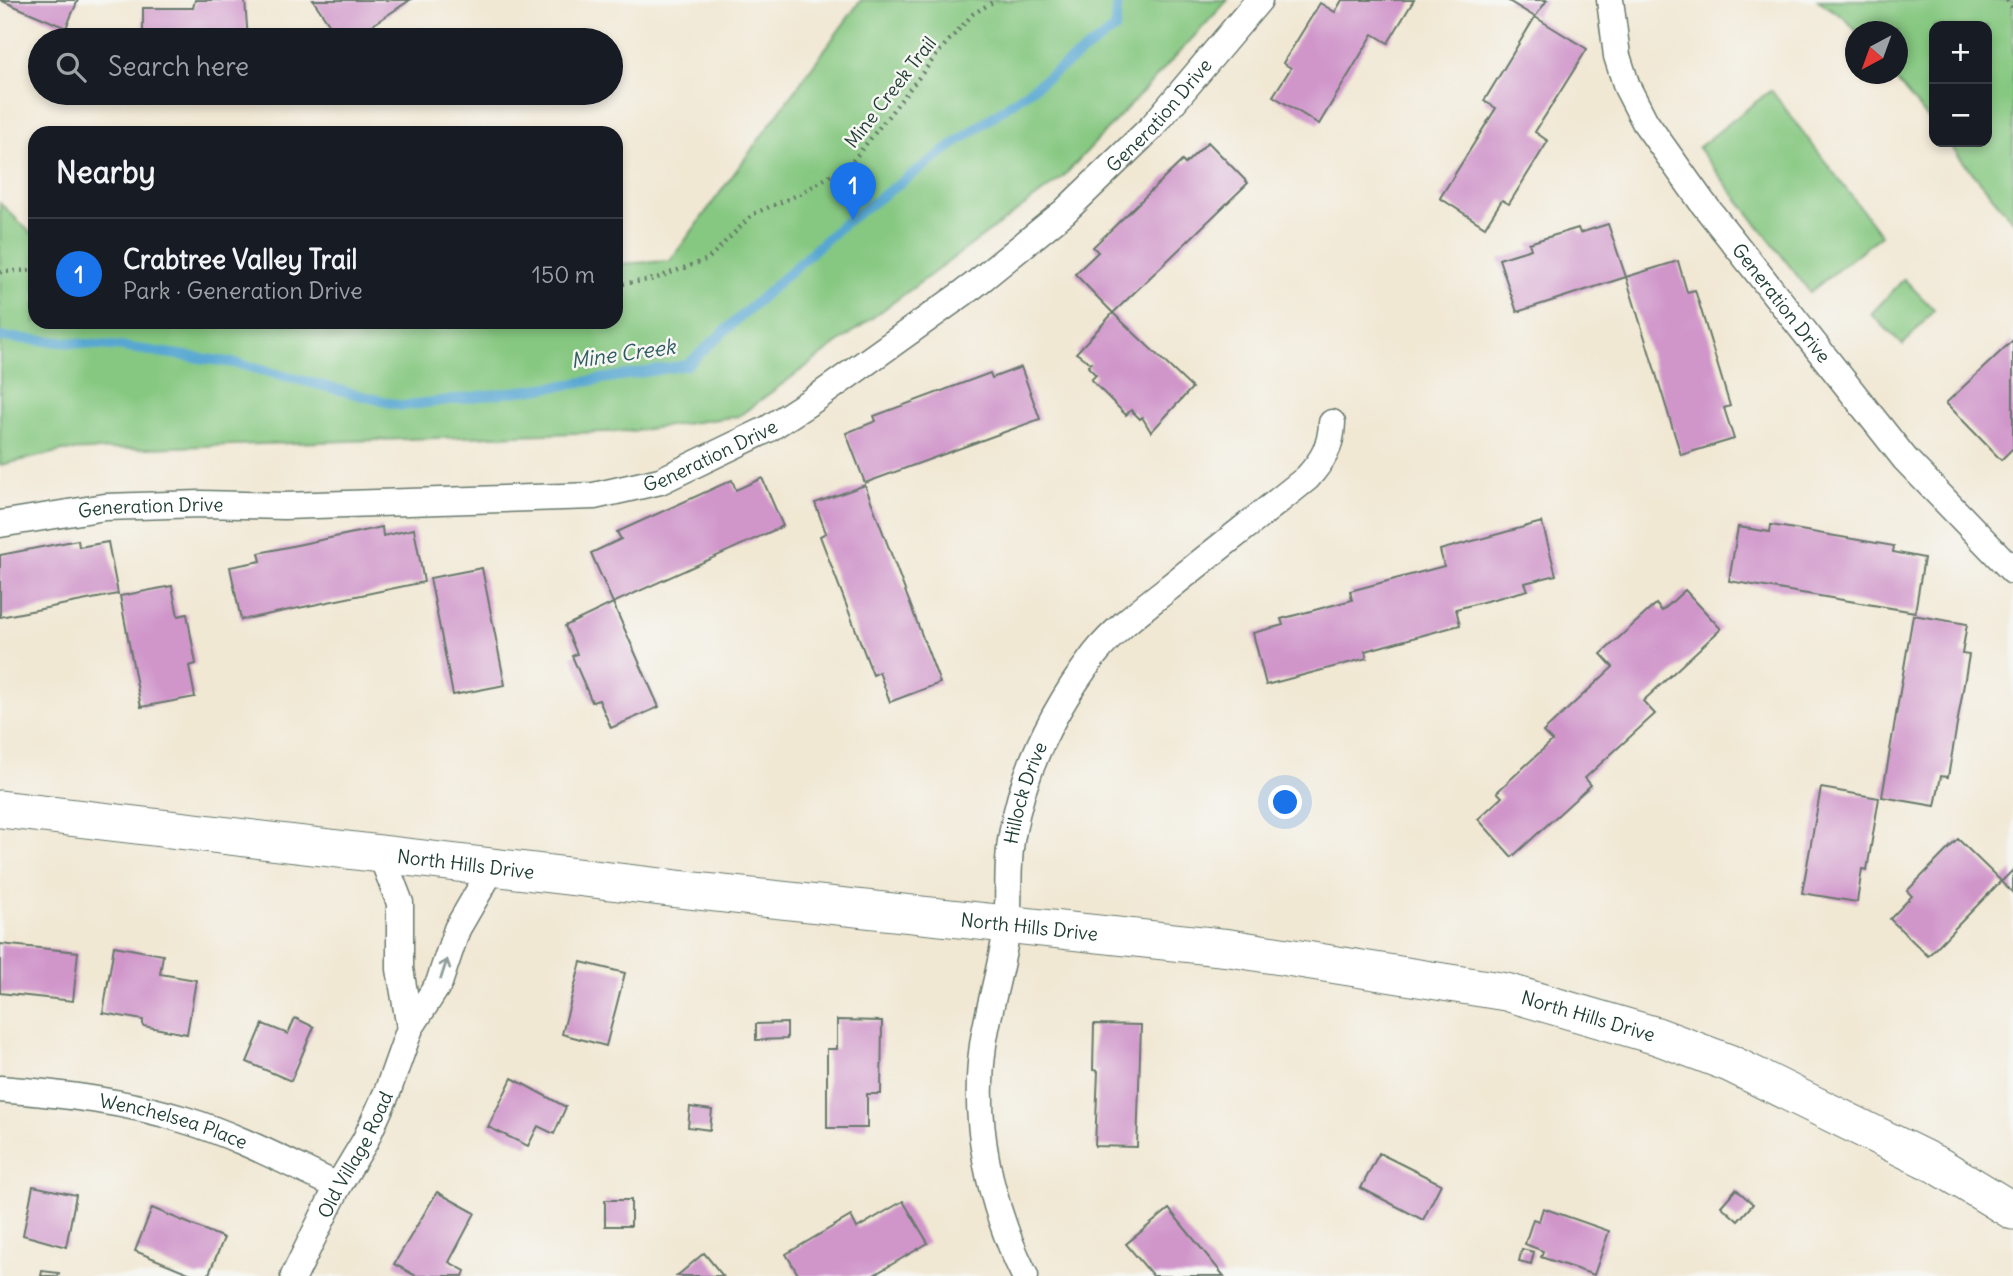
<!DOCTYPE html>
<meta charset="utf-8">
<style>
body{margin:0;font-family:Delius,sans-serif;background:#20242c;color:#f1f3f6}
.controls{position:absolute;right:21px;top:21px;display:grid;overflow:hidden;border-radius:14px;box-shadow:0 4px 10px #0003}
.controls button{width:63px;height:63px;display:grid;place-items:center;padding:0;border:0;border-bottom:2px solid #363941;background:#171b24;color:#f1f3f6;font:35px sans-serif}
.compass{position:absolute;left:1845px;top:21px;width:63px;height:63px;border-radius:50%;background:#171b24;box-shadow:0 4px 10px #0003;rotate:221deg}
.you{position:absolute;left:1286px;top:803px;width:24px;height:24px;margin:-18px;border:5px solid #fff;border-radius:50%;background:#1a73e8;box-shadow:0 0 0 10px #1a73e833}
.badge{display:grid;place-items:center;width:46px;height:46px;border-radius:50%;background:#1a73e8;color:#fff;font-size:23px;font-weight:700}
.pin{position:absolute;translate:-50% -58px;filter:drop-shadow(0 2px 4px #0008)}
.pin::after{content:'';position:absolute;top:37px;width:24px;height:21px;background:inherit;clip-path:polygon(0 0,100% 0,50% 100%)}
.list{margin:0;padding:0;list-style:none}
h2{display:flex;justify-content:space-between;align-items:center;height:91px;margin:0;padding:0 28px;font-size:30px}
h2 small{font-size:23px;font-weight:400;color:#9ea1a6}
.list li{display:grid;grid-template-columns:46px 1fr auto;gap:21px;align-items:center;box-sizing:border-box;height:112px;padding:0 28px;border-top:2px solid #363941}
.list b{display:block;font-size:26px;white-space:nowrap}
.list p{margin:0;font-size:23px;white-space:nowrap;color:#9ea1a6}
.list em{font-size:23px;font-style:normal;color:#9ea1a6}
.icon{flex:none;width:38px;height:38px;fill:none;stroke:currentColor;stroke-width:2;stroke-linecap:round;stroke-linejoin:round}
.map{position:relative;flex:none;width:2013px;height:1276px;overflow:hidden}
.search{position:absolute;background:#171b24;box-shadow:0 4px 10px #0003;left:28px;top:28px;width:595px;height:77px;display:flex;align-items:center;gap:18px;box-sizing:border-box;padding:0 24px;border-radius:38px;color:#9ea1a6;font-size:26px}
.panel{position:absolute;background:#171b24;box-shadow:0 4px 10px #0003;left:28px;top:126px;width:595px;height:203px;border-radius:21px}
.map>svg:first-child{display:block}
</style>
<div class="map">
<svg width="2013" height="1276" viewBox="0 0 2013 1276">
<rect width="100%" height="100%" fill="#f6f6f2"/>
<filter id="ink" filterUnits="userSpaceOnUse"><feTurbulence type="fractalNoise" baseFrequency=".0143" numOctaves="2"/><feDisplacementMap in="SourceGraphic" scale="14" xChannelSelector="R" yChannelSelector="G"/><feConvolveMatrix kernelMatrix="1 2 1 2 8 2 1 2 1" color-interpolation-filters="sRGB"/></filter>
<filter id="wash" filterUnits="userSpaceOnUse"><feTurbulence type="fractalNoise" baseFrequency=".00686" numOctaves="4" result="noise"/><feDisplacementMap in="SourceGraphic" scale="28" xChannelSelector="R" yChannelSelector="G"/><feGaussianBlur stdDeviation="1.57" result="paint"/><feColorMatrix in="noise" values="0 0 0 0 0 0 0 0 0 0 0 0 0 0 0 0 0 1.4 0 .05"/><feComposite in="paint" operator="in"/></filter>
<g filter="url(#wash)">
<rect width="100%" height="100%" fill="#f1e8d4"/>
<!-- green -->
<g fill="#86c881" stroke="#52825a" stroke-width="2">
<polygon points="861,0 1228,0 1062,178 739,416 633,431 63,451 0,465 0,203 35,237 35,322 616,322 616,264 670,261"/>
<polygon points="1818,0 2013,0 2013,221 1947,142 1987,142 1987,26 1934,26 1934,126 1891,74 1898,74 1898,32 1856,31 1846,19"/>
<polygon points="1771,90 1881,235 1810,292 1698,148"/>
<polygon points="1904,279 1934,310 1903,345 1871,314"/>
</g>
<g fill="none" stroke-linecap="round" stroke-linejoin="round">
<!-- stream -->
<polyline stroke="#58a7d2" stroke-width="10" points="0,337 123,347 234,363 402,406 559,386 687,365 843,224 1115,29 1118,0"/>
</g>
<g id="blocks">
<!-- building -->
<g fill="#d096ca">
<polygon points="0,0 78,0 66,28"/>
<polygon points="195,0 245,0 248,40 143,40 143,8 193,8"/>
<polygon points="313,0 410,0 350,40 340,40"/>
<polygon points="1342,0 1414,0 1388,43 1373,34 1319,124 1273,96 1291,68 1283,63 1320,3 1335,12"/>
<polygon points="1507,0 1547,0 1535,17"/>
<polygon points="1535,17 1587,49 1535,132 1548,141 1509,204 1502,200 1485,227 1440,198 1496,108 1484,101"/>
<polygon points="1208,142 1248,183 1113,313 1075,274 1098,252 1093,247 1182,161 1185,164"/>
<polygon points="1608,224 1626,277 1517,312 1499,259 1531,249 1529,243 1578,228 1580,233"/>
<polygon points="1678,261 1687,292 1695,290 1730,406 1724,408 1734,439 1681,455 1626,277"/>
<polygon points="1113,313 1192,388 1151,432 1142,417 1140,419 1131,410 1126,415 1091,380 1096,375 1088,367 1091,363 1076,353"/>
<polygon points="2013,340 2013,448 2001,460 1946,403"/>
<polygon points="1021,367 1040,419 865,483 846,433 876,421 874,416 990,373 992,378"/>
<polygon points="762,478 783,526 613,603 591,553 621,539 617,532 732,480 736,490"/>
<polygon points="865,485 940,683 890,702 879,672 873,675 820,536 826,533 815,503"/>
<polygon points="1542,522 1556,575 1525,583 1528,590 1456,609 1460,625 1365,651 1367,658 1266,685 1253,633 1283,625 1281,619 1352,600 1350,591 1444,566 1440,550"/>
<polygon points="1771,525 1894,546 1893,552 1924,558 1915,612 1729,581 1738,527 1770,532"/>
<polygon points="382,527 383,536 414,529 424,582 241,620 230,567 261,561 259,553"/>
<polygon points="78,540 79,547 108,542 118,594 0,617 0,555"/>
<polygon points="482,568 505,685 453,695 430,578"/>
<polygon points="172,586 178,616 187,614 196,664 189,666 195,697 141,707 120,596"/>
<polygon points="1685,590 1721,629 1643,701 1655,714 1585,778 1591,785 1512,857 1478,819 1502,797 1497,792 1552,741 1543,732 1613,667 1601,654 1656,604 1662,611"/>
<polygon points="613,603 659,707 611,728 599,700 592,702 572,656 577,654 565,626"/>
<polygon points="1913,615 1967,624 1962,654 1969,655 1948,777 1941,776 1935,806 1882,797"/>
<polygon points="1821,788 1879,798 1867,870 1862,869 1857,902 1802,893"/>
<polygon points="1958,839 2001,881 1928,956 1890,919 1912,896 1907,891"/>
<polygon points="2013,870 2013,893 2001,882"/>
<polygon points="0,944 78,952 73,1001 0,993"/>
<polygon points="114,946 163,955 160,974 196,980 187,1034 143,1026 143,1020 103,1013"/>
<polygon points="581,962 625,973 606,1046 562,1034"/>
<polygon points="295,1018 314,1027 291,1081 247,1062 263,1024 288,1034"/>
<polygon points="837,1020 882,1021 881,1094 867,1094 867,1128 827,1128 827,1049 837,1049"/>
<polygon points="787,1023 787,1039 756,1040 756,1024"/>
<polygon points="1094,1024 1141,1025 1137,1147 1095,1146 1098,1071 1093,1070"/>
<polygon points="512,1078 566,1107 554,1134 538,1126 528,1146 488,1127"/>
<polygon points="690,1107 712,1110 710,1130 688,1127"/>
<polygon points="1379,1153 1441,1184 1423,1220 1361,1188"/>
<polygon points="33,1186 76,1195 66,1247 23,1235"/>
<polygon points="1736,1189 1753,1204 1738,1221 1721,1206"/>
<polygon points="437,1192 475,1213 449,1262 465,1271 463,1276 416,1276 394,1264"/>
<rect x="605" y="1200" width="26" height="26"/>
<polygon points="903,1201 928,1243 872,1276 799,1276 786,1254 851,1216 857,1228"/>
<polygon points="152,1208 224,1238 208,1276 196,1276 135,1251"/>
<polygon points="1543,1208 1609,1231 1594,1275 1541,1257 1543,1251 1525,1244 1533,1219 1539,1221"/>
<polygon points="1169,1209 1224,1276 1153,1276 1126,1244"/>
<polygon points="1522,1249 1534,1252 1531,1264 1519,1261"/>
<polygon points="704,1253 723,1276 677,1276"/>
<polygon points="42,1271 59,1273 58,1276 41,1276"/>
</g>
</g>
</g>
<g filter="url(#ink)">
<use href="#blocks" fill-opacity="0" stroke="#68796c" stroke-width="2"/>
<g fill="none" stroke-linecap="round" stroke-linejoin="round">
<!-- street casing -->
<g stroke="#68796c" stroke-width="29">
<g id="street">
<path id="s1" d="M1610 0 1617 56 1627 87 1645 122 1702 202 1905 459 2013 571"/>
<path id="s2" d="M0 524 105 507 201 504 284 506 594 496 660 481 768 429 819 396 973 286 1064 212 1152 127 1259 0"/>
<polyline points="381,854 400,903 400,969 410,1028"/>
<path id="s3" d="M0 1089C62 1094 125 1101 185 1120 238 1136 288 1163 338 1186"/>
<path id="s4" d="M294 1276 338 1186 365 1141 388 1090 410 1028 439 983 457 929 493 867"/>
<path id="s5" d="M1025 1276C990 1206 972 1123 983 1045 989 1004 1003 965 1007 925 1010 895 1006 865 1012 835 1023 769 1055 707 1095 654 1115 629 1142 609 1166 590 1213 552 1261 515 1307 478 1323 460 1331 447 1332 423"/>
</g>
</g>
<!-- secondary casing -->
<g stroke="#68796c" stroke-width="39">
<g id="secondary">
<path id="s6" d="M0 809 678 889 1230 948 1506 992 1657 1036 1729 1063 1939 1166 2013 1211"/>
</g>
</g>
<!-- path -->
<g stroke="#68796c" stroke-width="4.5" stroke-dasharray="2 5" stroke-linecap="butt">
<polyline points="2007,0 2013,8"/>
<polyline points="0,272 35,270"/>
<polyline points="616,285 654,279 708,259 753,214 800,194 851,163 943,47 973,14 996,0"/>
</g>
<!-- street -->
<use href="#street" stroke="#fff" stroke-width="26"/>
<!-- secondary -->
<use href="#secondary" stroke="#fff" stroke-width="37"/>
</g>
<!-- one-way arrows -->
<defs><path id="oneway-shaft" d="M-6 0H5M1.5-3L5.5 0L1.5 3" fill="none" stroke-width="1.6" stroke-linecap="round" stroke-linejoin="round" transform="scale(1.75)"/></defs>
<use stroke="#8f9e9a" href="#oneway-shaft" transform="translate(444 969) rotate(-72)"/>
</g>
<g text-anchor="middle" stroke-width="5" stroke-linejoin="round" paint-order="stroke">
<!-- street labels -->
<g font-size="19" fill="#1f3d34" stroke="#f6f6f2">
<text transform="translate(890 92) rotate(-52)" y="7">Mine Creek Trail</text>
<text dy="7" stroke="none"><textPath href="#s2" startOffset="1286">Generation Drive</textPath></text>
<text dy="7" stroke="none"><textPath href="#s1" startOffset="355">Generation Drive</textPath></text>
<text dy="7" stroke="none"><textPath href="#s2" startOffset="719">Generation Drive</textPath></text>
<text dy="7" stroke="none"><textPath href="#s2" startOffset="152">Generation Drive</textPath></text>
<text dy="7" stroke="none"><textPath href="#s5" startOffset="495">Hillock Drive</textPath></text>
<text dy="7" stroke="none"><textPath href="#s6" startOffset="469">North Hills Drive</textPath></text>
<text dy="7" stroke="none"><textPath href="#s6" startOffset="1036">North Hills Drive</textPath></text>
<text dy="7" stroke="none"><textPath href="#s6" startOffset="1603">North Hills Drive</textPath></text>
<text dy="7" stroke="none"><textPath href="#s3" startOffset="177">Wenchelsea Place</textPath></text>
<text dy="7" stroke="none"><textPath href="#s4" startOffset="136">Old Village Road</textPath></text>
</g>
<!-- water labels -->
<g font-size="21" font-style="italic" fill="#305d63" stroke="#f6f6f2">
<text transform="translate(623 354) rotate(-8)" y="7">Mine Creek</text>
</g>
</g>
</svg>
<div class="controls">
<button>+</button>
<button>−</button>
</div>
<svg class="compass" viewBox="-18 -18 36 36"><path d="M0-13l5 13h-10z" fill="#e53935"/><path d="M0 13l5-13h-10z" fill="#9ea1a6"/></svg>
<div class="you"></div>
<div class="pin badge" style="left:853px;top:220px">1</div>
<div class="search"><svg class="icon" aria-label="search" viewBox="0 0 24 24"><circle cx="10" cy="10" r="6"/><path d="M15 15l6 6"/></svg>Search here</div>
<section class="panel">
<h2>Nearby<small></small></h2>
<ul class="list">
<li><span class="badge">1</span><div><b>Crabtree Valley Trail</b><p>Park · Generation Drive</p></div><em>150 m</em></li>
</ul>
</section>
</div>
